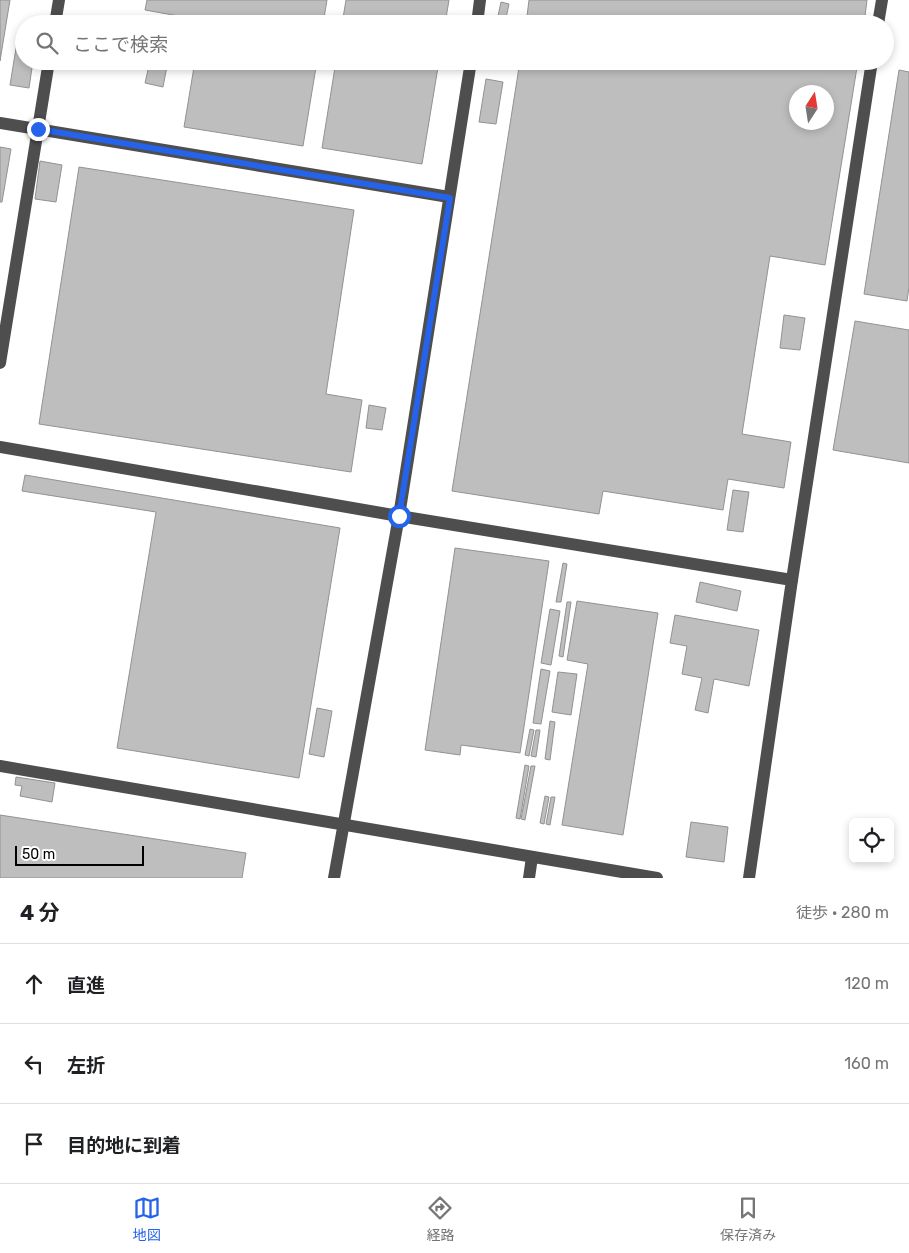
<!DOCTYPE html>
<html lang="ja">
<meta charset="utf-8">
<style>
body{margin:0;font-family:Rubik,"Noto Sans JP",sans-serif;background:#f6f6f6;color:#202124}
.controls{position:absolute;right:15px;bottom:15px;display:grid;overflow:hidden;border-radius:8px;box-shadow:0 2px 8px #0003}
.controls button{width:45px;height:45px;display:grid;place-items:center;padding:0;border:0;border-bottom:1px solid #e0e0e0;background:#fff;color:#202124;font:25px sans-serif}
.compass{position:absolute;left:789px;top:85px;width:45px;height:45px;border-radius:50%;background:#fff;box-shadow:0 2px 8px #0003;rotate:12deg}
.scale{position:absolute;left:15px;bottom:12px;width:129px;box-sizing:border-box;padding-left:5px;border:2px solid #000;border-top:0;font-size:14px;line-height:18px;white-space:nowrap;color:#000;-webkit-text-stroke:4px #fff;paint-order:stroke}
.stop{position:absolute;width:15px;height:15px;margin:-11px;border:4px solid #2563eb;border-radius:50%;background:#fff}
.stop.end{background:#2563eb;border-color:#fff;box-shadow:0 1px 5px #0008}
.list{margin:0;padding:0;list-style:none}
h2{display:flex;justify-content:space-between;align-items:center;height:65px;margin:0;padding:0 20px;font-size:21px}
h2 small{font-size:16px;font-weight:400;color:#757577}
.list li{display:grid;grid-template-columns:32px 1fr auto;gap:15px;align-items:center;box-sizing:border-box;height:80px;padding:0 20px;border-top:1px solid #e0e0e0}
.list b{display:block;font-size:19px;white-space:nowrap}
.list em{font-size:16px;font-style:normal;color:#757577}
.icon{flex:none;width:28px;height:28px;fill:none;stroke:currentColor;stroke-width:2;stroke-linecap:round;stroke-linejoin:round}
.map{position:relative;flex:none;width:909px;height:878px;overflow:hidden}
.search{position:absolute;background:#fff;box-shadow:0 2px 8px #0003;left:15px;right:15px;top:15px;height:55px;display:flex;align-items:center;gap:12px;box-sizing:border-box;padding:0 18px;border-radius:28px;color:#757577;font-size:19px}
.sheet{height:305px;background:#fff}
nav{display:flex;justify-content:space-around;align-items:center;box-sizing:border-box;height:70px;border-top:1px solid #e0e0e0;background:#fff;font-size:14px;color:#757577}
nav a{display:grid;justify-items:center;gap:2px}
nav .on{color:#2563eb}
.map>svg:first-child{display:block}
</style>
<div class="map">
<svg width="909" height="878" viewBox="0 0 909 878">
<rect width="100%" height="100%" fill="#fff"/>
<!-- building -->
<g fill="#bebebe" stroke="#929292" fill-rule="evenodd">
<polygon points="0,0 10,0 0,61"/>
<polygon points="147,0 327,0 323,24 201,24 201,20 145,10"/>
<polygon points="346,0 449,0 445,24 342,24"/>
<polygon points="529,0 867,0 864,24 526,24"/>
<polygon points="501,2 509,4 506,18 498,16"/>
<polygon points="18,36 24,37 24,61 33,61 29,88 10,85"/>
<polygon points="150,61 168,61 163,87 145,83"/>
<polygon points="195,61 317,61 303,146 184,127"/>
<polygon points="336,61 439,61 422,164 322,148"/>
<path d="M520 61H858L825 265 770 256 742 434 791 442 784 488 728 479 723 510 603 491 599 514 452 491ZM796 92H826V122H796Z"/>
<polygon points="899,70 909,72 909,287 907,301 864,294"/>
<polygon points="486,79 503,82 496,124 479,122"/>
<polygon points="0,147 11,149 2,202 0,202"/>
<polygon points="40,161 62,165 56,202 35,199"/>
<polygon points="79,167 354,210 326,394 362,400 351,472 39,424"/>
<polygon points="784,315 805,318 800,350 780,348"/>
<polygon points="855,321 909,330 909,463 833,450"/>
<polygon points="369,405 386,408 382,430 366,428"/>
<polygon points="25,475 340,528 299,778 117,748 156,512 22,491"/>
<polygon points="733,490 749,492 743,532 727,530"/>
<polygon points="455,548 549,561 520,753 461,745 460,755 425,750"/>
<polygon points="563,563 567,564 561,602 556,602"/>
<polygon points="700,582 741,591 737,611 696,602"/>
<polygon points="577,601 658,613 623,835 562,825 588,664 567,660"/>
<polygon points="567,602 571,602 563,657 559,656"/>
<polygon points="550,609 560,611 551,665 541,663"/>
<polygon points="675,615 759,630 749,686 714,679 708,713 695,710 702,678 682,674 687,646 670,643"/>
<polygon points="541,669 550,671 541,724 533,723"/>
<polygon points="558,672 577,674 571,715 552,712"/>
<polygon points="317,708 332,711 324,757 309,754"/>
<polygon points="550,721 555,722 550,760 545,759"/>
<polygon points="530,729 534,730 529,756 525,755"/>
<polygon points="536,730 540,730 536,757 531,756"/>
<polygon points="525,765 529,766 520,819 516,818"/>
<polygon points="531,766 535,766 525,820 521,819"/>
<polygon points="16,777 55,783 52,802 20,796 22,786 15,785"/>
<polygon points="545,796 549,797 544,824 540,823"/>
<polygon points="551,797 555,797 550,825 546,824"/>
<polygon points="0,815 246,853 242,878 0,878"/>
<polygon points="691,822 728,827 724,862 686,857"/>
</g>
<g fill="none" stroke-linecap="round" stroke-linejoin="round">
<!-- minor -->
<g stroke="#4e4e4e" stroke-width="12">
<polyline points="55,24 59,0"/>
<polyline points="477,24 480,0"/>
<polyline points="878,24 882,0"/>
<polyline points="0,123 449,197"/>
<polyline points="0,363 49,61"/>
<polyline points="0,447 399,516 792,580 749,878"/>
<polyline points="792,580 872,61"/>
<polyline points="0,766 657,878"/>
<polyline points="334,878 399,516 471,61"/>
<polyline points="529,878 532,857"/>
</g>
</g>
<g fill="none" stroke-linecap="round" stroke-linejoin="round">
<!-- route -->
<polyline stroke="#2563eb" stroke-width="6" points="38,129 450,198 399,516"/>
</g>
</svg>
<div class="controls">
<button><svg class="icon" aria-label="locate" viewBox="0 0 24 24"><circle cx="12" cy="12" r="6"/><path d="M12 2v4M12 18v4M2 12h4M18 12h4"/></svg></button>
</div>
<svg class="compass" viewBox="-18 -18 36 36"><path d="M0-13l5 13h-10z" fill="#e53935"/><path d="M0 13l5-13h-10z" fill="#757577"/></svg>
<div class="scale">50 m</div>
<div class="stop" style="left:399px;top:516px"></div>
<div class="stop end" style="left:38px;top:129px"></div>
<div class="search"><svg class="icon" aria-label="search" viewBox="0 0 24 24"><circle cx="10" cy="10" r="6"/><path d="M15 15l6 6"/></svg>ここで検索</div>
</div>
<section class="sheet">
<h2>4 分<small>徒歩 · 280 m</small></h2>
<ul class="list">
<li><svg class="icon" aria-label="ahead" viewBox="0 0 24 24"><path d="M12 20V5M6 11l6-6 6 6"/></svg><div><b>直進</b></div><em>120 m</em></li>
<li><svg class="icon" aria-label="left" viewBox="0 0 24 24"><path d="M17 20v-9H6M10 6l-5 5 5 5"/></svg><div><b>左折</b></div><em>160 m</em></li>
<li><svg class="icon" aria-label="arrive" viewBox="0 0 24 24"><path d="M6 21V4h12l-3 4 3 4H6"/></svg><div><b>目的地に到着</b></div></li>
</ul>
</section>
<nav>
<a class="on"><svg class="icon" aria-label="map" viewBox="0 0 24 24"><path d="M3 6l6-2 6 2 6-2v14l-6 2-6-2-6 2zM9 4v14M15 6v14"/></svg>地図</a>
<a><svg class="icon" aria-label="directions" viewBox="0 0 24 24"><path d="M12 3l9 9-9 9-9-9zM9 14v-3h6M13 9l2 2-2 2"/></svg>経路</a>
<a><svg class="icon" aria-label="saved" viewBox="0 0 24 24"><path d="M7 4h10v16l-5-4-5 4z"/></svg>保存済み</a>
</nav>
